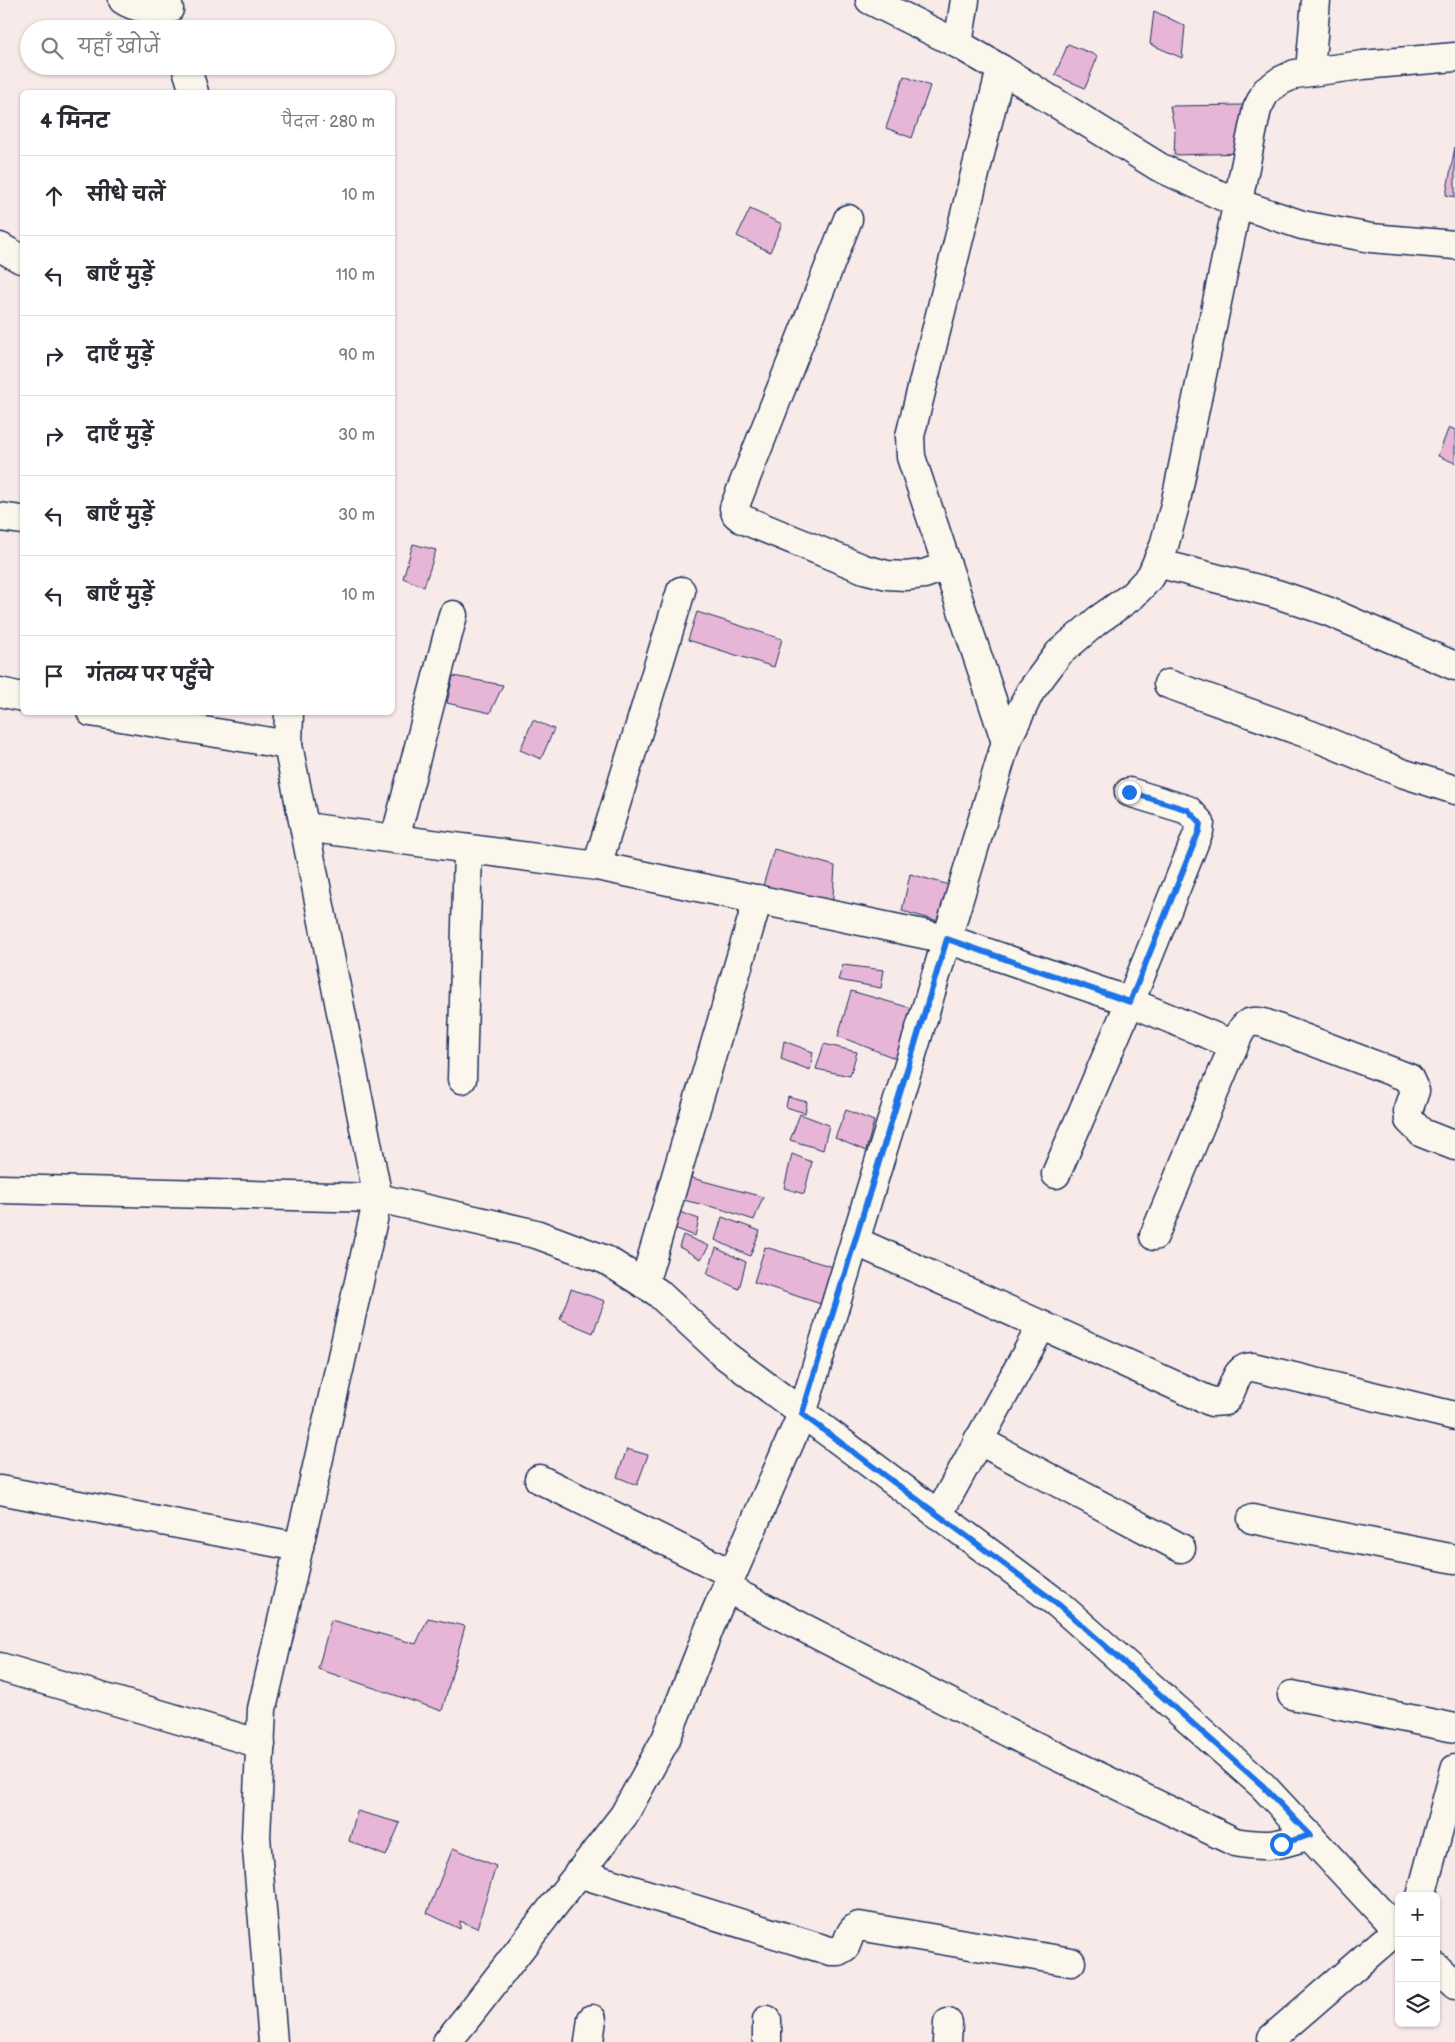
<!DOCTYPE html>
<html lang="hi">
<meta charset="utf-8">
<style>
body{margin:0;font-family:"Balsamiq Sans","Playpen Sans Deva",sans-serif;background:#f2f2f3;color:#2b2b33}
.controls{position:absolute;right:15px;bottom:15px;display:grid;overflow:hidden;border-radius:8px;box-shadow:0 1px 4px #0004}
.controls button{width:45px;height:45px;display:grid;place-items:center;padding:0;border:0;border-bottom:1px solid #e1e1e2;background:#fff;color:#2b2b33;font:25px sans-serif}
.stop{position:absolute;width:15px;height:15px;margin:-11px;border:4px solid #1a73e8;border-radius:50%;background:#fff}
.stop.end{background:#1a73e8;border-color:#fff;box-shadow:0 1px 5px #0008}
.list{margin:0;padding:0;list-style:none}
h2{display:flex;justify-content:space-between;align-items:center;height:65px;margin:0;padding:0 20px;font-size:21px}
h2 small{font-size:16px;font-weight:400;color:#7c7c81}
.list li{display:grid;grid-template-columns:32px 1fr auto;gap:15px;align-items:center;box-sizing:border-box;height:80px;padding:0 20px;border-top:1px solid #e1e1e2}
.list b{display:block;font-size:19px;white-space:nowrap}
.list em{font-size:16px;font-style:normal;color:#7c7c81}
.icon{flex:none;width:28px;height:28px;fill:none;stroke:currentColor;stroke-width:2;stroke-linecap:round;stroke-linejoin:round}
.map{position:relative;flex:none;width:1455px;height:2042px;overflow:hidden}
.search{position:absolute;background:#fff;box-shadow:0 1px 4px #0004;left:20px;top:20px;width:375px;height:55px;display:flex;align-items:center;gap:12px;box-sizing:border-box;padding:0 18px;border-radius:28px;color:#7c7c81;font-size:19px}
.panel{position:absolute;background:#fff;box-shadow:0 1px 4px #0004;left:20px;top:90px;width:375px;height:625px;border-radius:8px}
.map>svg:first-child{display:block}
</style>
<div class="map">
<svg width="1455" height="2042" viewBox="0 0 1455 2042">
<rect width="100%" height="100%" fill="#f7eae8"/>
<filter id="ink" filterUnits="userSpaceOnUse"><feTurbulence type="fractalNoise" baseFrequency=".02" numOctaves="2"/><feDisplacementMap in="SourceGraphic" scale="10" xChannelSelector="R" yChannelSelector="G"/><feConvolveMatrix kernelMatrix="1 2 1 2 8 2 1 2 1" color-interpolation-filters="sRGB"/></filter>
<g filter="url(#ink)">
<!-- building -->
<g fill="#e7b6d6" stroke="#1b2f5e">
<polygon points="1154,11 1185,26 1182,58 1150,44"/>
<polygon points="1068,44 1098,56 1085,88 1055,75"/>
<polygon points="904,76 930,86 912,138 886,128"/>
<polygon points="1243,105 1244,153 1174,155 1175,132 1170,106"/>
<polygon points="1455,147 1455,197 1446,195"/>
<polygon points="750,209 782,224 770,252 737,236"/>
<polygon points="1449,427 1455,430 1455,463 1438,456"/>
<polygon points="413,544 436,550 424,587 403,578"/>
<polygon points="697,612 782,639 774,667 688,640"/>
<polygon points="453,676 503,685 490,713 447,703"/>
<polygon points="533,720 554,729 541,759 520,750"/>
<polygon points="774,849 835,866 832,911 762,889"/>
<polygon points="910,874 953,886 942,922 902,911"/>
<polygon points="843,965 884,970 881,988 838,980"/>
<polygon points="851,991 925,1012 900,1060 838,1036"/>
<polygon points="784,1041 813,1052 810,1070 781,1059"/>
<polygon points="824,1044 857,1052 850,1076 816,1069"/>
<polygon points="788,1097 807,1102 805,1113 786,1107"/>
<polygon points="846,1110 874,1121 866,1151 835,1138"/>
<polygon points="800,1114 829,1125 823,1150 790,1140"/>
<polygon points="792,1154 812,1162 804,1194 784,1188"/>
<polygon points="688,1177 763,1197 754,1220 721,1209 683,1200"/>
<polygon points="677,1211 699,1219 695,1236 672,1227"/>
<polygon points="722,1217 760,1231 750,1256 715,1240"/>
<polygon points="683,1235 709,1246 701,1259 679,1247"/>
<polygon points="765,1247 837,1268 824,1305 754,1282"/>
<polygon points="716,1248 746,1262 739,1289 707,1274"/>
<polygon points="571,1289 605,1301 593,1333 560,1319"/>
<polygon points="627,1449 648,1455 637,1485 617,1477"/>
<polygon points="428,1618 465,1626 442,1711 318,1669 331,1620 416,1644"/>
<polygon points="357,1811 400,1823 386,1856 349,1841"/>
<polygon points="453,1848 496,1866 477,1928 460,1921 460,1929 427,1913"/>
</g>
<g fill="none" stroke-linecap="round" stroke-linejoin="round">
<!-- minor casing -->
<g stroke="#1b2f5e" stroke-width="31">
<g id="minor">
<path d="M123 0C136 9 153 9 169 9"/>
<polyline points="958,44 965,0"/>
<polyline points="186,66 194,92"/>
<polyline points="1001,69 910,436 911,457 1006,742"/>
<polyline points="1310,71 1316,0"/>
<polyline points="848,219 734,508 736,514 742,519 864,569 887,575 905,576 924,574 947,566"/>
<polyline points="0,247 21,259"/>
<polyline points="0,517 22,520"/>
<polyline points="1157,563 1277,594 1327,611 1455,666"/>
<polyline points="1168,684 1311,735 1402,773 1455,790"/>
<polyline points="0,692 22,697"/>
<polyline points="91,712 288,745"/>
<path d="M305 827 597 866 947 939 1120 998 1234 1045C1241 1030 1244 1018 1264 1023L1409 1078 1415 1091 1408 1111 1409 1120 1422 1133 1455 1146"/>
<polyline points="395,839 453,615"/>
<polyline points="597,866 681,591"/>
<polyline points="462,1079 468,849"/>
<polyline points="1056,1174 1130,1002 1199,831 1200,823 1188,810 1129,792"/>
<polyline points="0,1189 378,1198 536,1234 606,1260 657,1292 726,1356 1058,1604 1263,1786 1397,1930 1399,1928"/>
<polyline points="1154,1236 1234,1045"/>
<path d="M855 1241 1212 1402 1225 1401C1236 1388 1233 1367 1253 1367L1455 1416"/>
<polyline points="644,1284 758,899"/>
<polyline points="978,1440 1181,1548"/>
<polyline points="539,1479 732,1574"/>
<polyline points="0,1490 299,1547"/>
<polyline points="938,1515 1042,1325"/>
<polyline points="1252,1519 1455,1559"/>
<path d="M726 1588 1015 1736 1235 1842C1269 1848 1278 1845 1310 1835"/>
<polyline points="0,1667 261,1744"/>
<polyline points="1292,1695 1455,1728"/>
<path d="M578 1873 830 1951H838L845 1947C849 1939 850 1929 859 1926L1071 1962"/>
<polyline points="1421,1896 1455,1769"/>
<polyline points="1436,1967 1455,1985"/>
<polyline points="1272,2038 1397,1930 1399,1931"/>
<polyline points="273,2042 256,1837 262,1709 378,1198 288,745 289,712"/>
<polyline points="447,2042 469,2015 624,1815 666,1739 715,1614 802,1414 925,1012 1006,742 1030,692 1059,653 1098,620 1132,596 1151,576 1164,546 1175,505 1257,109 1266,91 1280,81 1295,74 1363,65 1455,57"/>
<polyline points="589,2042 592,2019"/>
<polyline points="767,2042 767,2020"/>
<polyline points="947,2042 948,2023"/>
</g>
</g>
<!-- major casing -->
<g stroke="#1b2f5e" stroke-width="31">
<polyline id="major" points="870,0 958,44 1001,69 1159,167 1237,203 1302,225 1371,238 1455,245"/>
</g>
<!-- minor -->
<use href="#minor" stroke="#fbf7ec" stroke-width="28"/>
<!-- major -->
<use href="#major" stroke="#fbf7ec" stroke-width="28"/>
</g>
</g>
<g fill="none" stroke-linecap="round" stroke-linejoin="round" filter="url(#ink)">
<!-- route -->
<polyline stroke="#1a73e8" stroke-width="6" points="1129,792 1188,810 1200,823 1199,831 1130,1002 947,939 802,1414 1058,1604 1263,1786 1310,1835 1281,1844"/>
</g>
</svg>
<div class="controls">
<button>+</button>
<button>−</button>
<button><svg class="icon" aria-label="layers" viewBox="0 0 24 24"><path d="M12 4l9 5-9 5-9-5zM3 14l9 5 9-5"/></svg></button>
</div>
<div class="stop" style="left:1281px;top:1844px"></div>
<div class="stop end" style="left:1129px;top:792px"></div>
<div class="search"><svg class="icon" aria-label="search" viewBox="0 0 24 24"><circle cx="10" cy="10" r="6"/><path d="M15 15l6 6"/></svg>यहाँ खोजें</div>
<section class="panel">
<h2>4 मिनट<small>पैदल · 280 m</small></h2>
<ul class="list">
<li><svg class="icon" aria-label="ahead" viewBox="0 0 24 24"><path d="M12 20V5M6 11l6-6 6 6"/></svg><div><b>सीधे चलें</b></div><em>10 m</em></li>
<li><svg class="icon" aria-label="left" viewBox="0 0 24 24"><path d="M17 20v-9H6M10 6l-5 5 5 5"/></svg><div><b>बाएँ मुड़ें</b></div><em>110 m</em></li>
<li><svg class="icon" aria-label="right" viewBox="0 0 24 24"><path d="M7 20v-9h11M14 6l5 5-5 5"/></svg><div><b>दाएँ मुड़ें</b></div><em>90 m</em></li>
<li><svg class="icon" aria-label="right" viewBox="0 0 24 24"><path d="M7 20v-9h11M14 6l5 5-5 5"/></svg><div><b>दाएँ मुड़ें</b></div><em>30 m</em></li>
<li><svg class="icon" aria-label="left" viewBox="0 0 24 24"><path d="M17 20v-9H6M10 6l-5 5 5 5"/></svg><div><b>बाएँ मुड़ें</b></div><em>30 m</em></li>
<li><svg class="icon" aria-label="left" viewBox="0 0 24 24"><path d="M17 20v-9H6M10 6l-5 5 5 5"/></svg><div><b>बाएँ मुड़ें</b></div><em>10 m</em></li>
<li><svg class="icon" aria-label="arrive" viewBox="0 0 24 24"><path d="M6 21V4h12l-3 4 3 4H6"/></svg><div><b>गंतव्य पर पहुँचे</b></div></li>
</ul>
</section>
</div>
